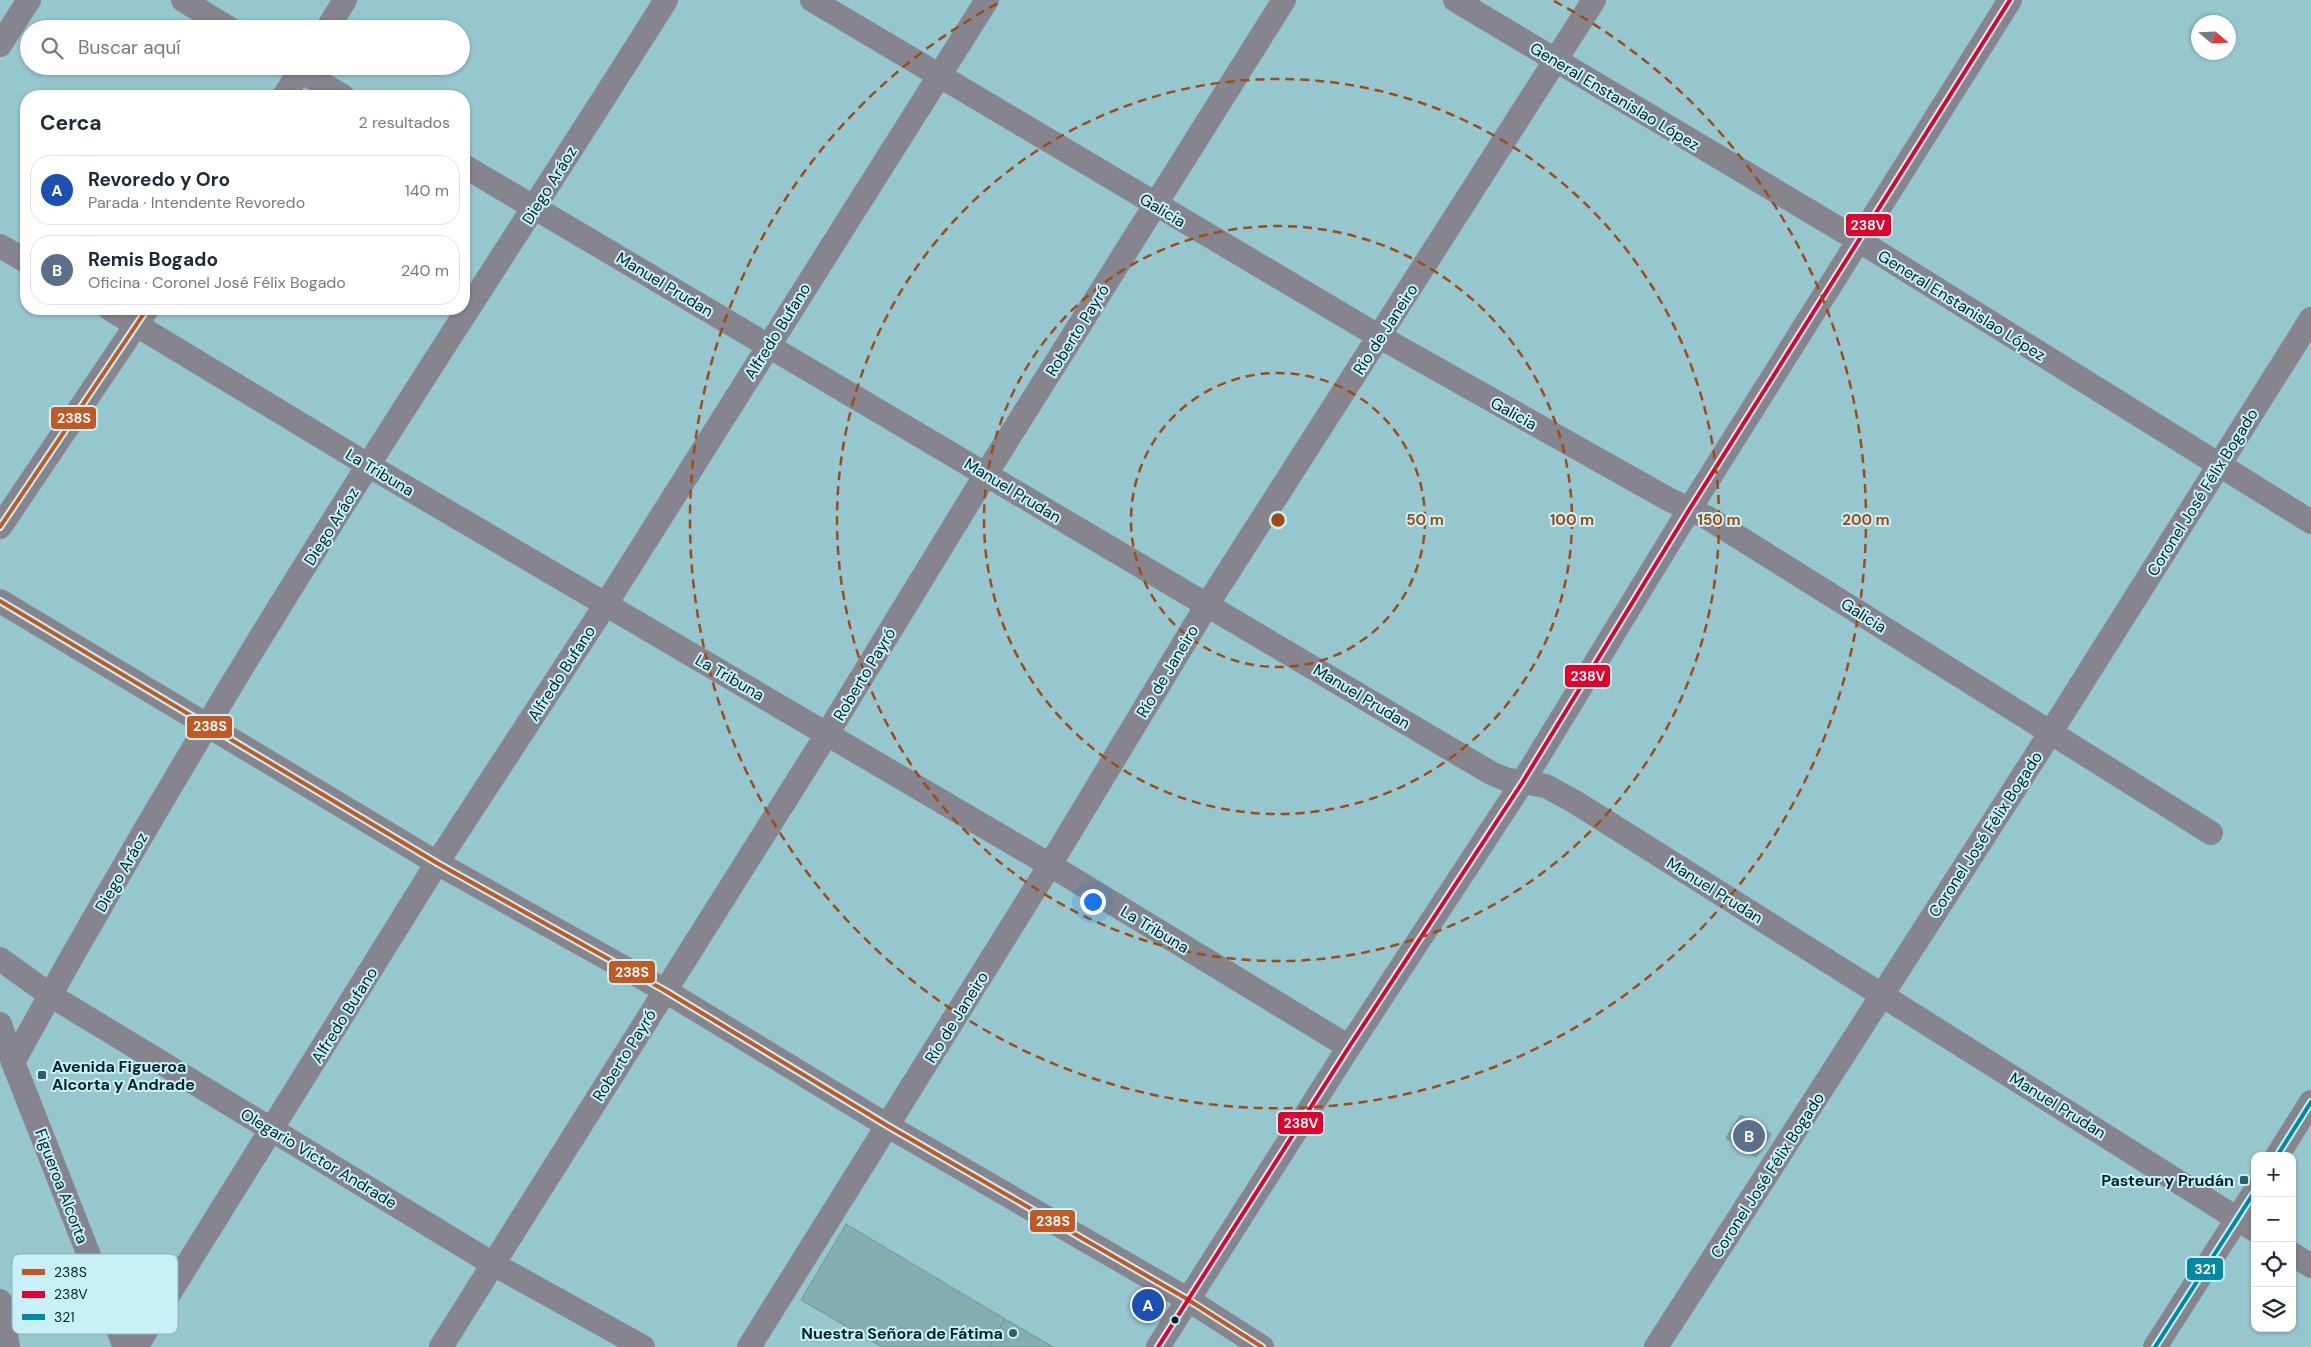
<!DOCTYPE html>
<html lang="es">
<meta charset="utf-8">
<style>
body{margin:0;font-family:"DM Sans",sans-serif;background:#f6f6f7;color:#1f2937}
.controls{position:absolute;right:15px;bottom:15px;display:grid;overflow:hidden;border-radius:10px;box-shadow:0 1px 4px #0004}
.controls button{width:45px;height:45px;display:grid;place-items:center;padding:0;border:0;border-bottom:1px solid #e0e1e3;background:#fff;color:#1f2937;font:25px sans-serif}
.compass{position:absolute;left:2191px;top:15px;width:45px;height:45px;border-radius:50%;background:#fff;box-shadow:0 1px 4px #0004;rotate:109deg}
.you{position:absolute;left:1092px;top:901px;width:18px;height:18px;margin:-12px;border:4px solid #fff;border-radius:50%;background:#1a73e8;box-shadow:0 0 0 8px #1a73e833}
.badge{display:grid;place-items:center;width:32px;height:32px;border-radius:50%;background:#1a73e8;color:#fff;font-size:16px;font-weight:700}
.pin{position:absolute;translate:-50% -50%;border:2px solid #fff;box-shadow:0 1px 5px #0006}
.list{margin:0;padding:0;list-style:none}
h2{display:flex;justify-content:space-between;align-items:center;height:65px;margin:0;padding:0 20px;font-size:21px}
h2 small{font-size:16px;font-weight:400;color:#747a83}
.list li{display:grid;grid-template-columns:32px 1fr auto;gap:15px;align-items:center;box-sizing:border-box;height:70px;margin:0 10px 10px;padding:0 10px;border:1px solid #e0e1e3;border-radius:20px}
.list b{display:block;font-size:19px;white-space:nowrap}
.list p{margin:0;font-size:16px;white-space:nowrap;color:#747a83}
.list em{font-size:16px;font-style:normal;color:#747a83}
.icon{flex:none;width:28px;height:28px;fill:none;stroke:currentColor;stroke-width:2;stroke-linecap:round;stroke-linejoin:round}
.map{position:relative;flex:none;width:2311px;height:1347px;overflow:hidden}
.search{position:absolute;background:#fff;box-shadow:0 1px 4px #0004;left:20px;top:20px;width:450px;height:55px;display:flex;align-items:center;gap:12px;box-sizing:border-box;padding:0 18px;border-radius:28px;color:#747a83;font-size:19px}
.panel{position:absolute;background:#fff;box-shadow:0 1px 4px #0004;left:20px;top:90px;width:450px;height:225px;border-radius:20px}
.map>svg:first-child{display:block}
</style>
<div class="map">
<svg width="2311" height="1347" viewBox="0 0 2311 1347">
<rect width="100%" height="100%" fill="#96c6ce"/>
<!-- building -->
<g fill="#86adaf" stroke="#6f9799">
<polygon points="1741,1115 1771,1134 1756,1157 1726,1138"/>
<polygon points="846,1224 1005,1319 989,1347 882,1347 801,1300"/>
<polygon points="1005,1319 1053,1347 989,1347"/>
</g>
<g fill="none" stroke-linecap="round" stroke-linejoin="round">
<!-- minor -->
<g stroke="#86858d" stroke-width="24">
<polyline points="183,0 230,29"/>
<polyline points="812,0 1380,337 1668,499 1708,518 2211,833"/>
<polyline points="1455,0 1858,240 2311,522"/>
<polyline points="327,29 345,0"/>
<polyline points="0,45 29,0"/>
<polyline points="292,66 343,96"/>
<polyline points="284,96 303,66"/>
<polyline points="464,166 1491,773 1505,779 1546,786 1575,802 2255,1230"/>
<polyline points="0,246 26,261"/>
<polyline points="110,309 368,465 1050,865 1349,1047"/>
<polyline points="0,527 147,309"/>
<polyline points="0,601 437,863 664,990 888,1126 1187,1299 1262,1347"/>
<polyline points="0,959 50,995 493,1264 643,1347"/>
<polyline points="0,1024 13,1062 125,1347"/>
<path d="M13 1062C125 859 244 660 369 464 467 309 568 156 666 0"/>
<polyline points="2277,1156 2311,1102"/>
<polyline points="2292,1254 2311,1266"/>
<polyline points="0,1301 8,1347"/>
<polyline points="136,1347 437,863 606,604 987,0"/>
<polyline points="441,1347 827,734 986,474 1284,0"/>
<polyline points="749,1347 1050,865 1207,605 1594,0"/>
<polyline points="1158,1347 1349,1047 1522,783 1689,510 2010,0"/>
<polyline points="1656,1347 2051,732 2311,319"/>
<polyline points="2155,1347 2255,1191"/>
</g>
<!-- bus-1 casing -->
<g stroke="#c7f0f7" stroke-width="8">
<g id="bus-1">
<polyline points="0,527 147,309"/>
<polyline points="0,601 437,863 664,990 888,1126 1187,1299 1262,1347"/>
</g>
</g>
<!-- bus-2 casing -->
<g stroke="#c7f0f7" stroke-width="8">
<polyline id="bus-2" points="1158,1347 1349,1047 1522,783 1689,510 2010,0"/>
</g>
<!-- bus-3 casing -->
<g stroke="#c7f0f7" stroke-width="8">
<g id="bus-3">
<polyline points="2277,1156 2311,1102"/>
<polyline points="2155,1347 2255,1191"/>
</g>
</g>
<!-- bus-1 -->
<use href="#bus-1" stroke="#c25823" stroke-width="4"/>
<!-- bus-2 -->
<use href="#bus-2" stroke="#e4002b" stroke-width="4"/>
<!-- bus-3 -->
<use href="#bus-3" stroke="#0088a4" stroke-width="4"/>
</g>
<!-- distance rings -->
<g fill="none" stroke="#a24914" stroke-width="2.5" stroke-dasharray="9 6">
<circle cx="1278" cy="520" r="147"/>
<circle cx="1278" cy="520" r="294"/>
<circle cx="1278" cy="520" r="441"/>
<path d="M1554 1A588 588 0 1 1 1002 1"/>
</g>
<!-- markers -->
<g fill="#345c62" stroke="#c7f0f7" stroke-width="2">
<rect x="37" y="1070" width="10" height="10" rx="2.5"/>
<rect x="2239" y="1175" width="10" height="10" rx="2.5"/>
<circle cx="1013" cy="1333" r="5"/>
</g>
<circle fill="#002328" stroke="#c7f0f7" stroke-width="2" cx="1175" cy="1320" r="4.5"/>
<g text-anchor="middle" stroke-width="4" stroke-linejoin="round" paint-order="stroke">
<!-- street labels -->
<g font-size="16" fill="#002328" stroke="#c7f0f7">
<text transform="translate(1615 96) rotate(31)" y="6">General Enstanislao López</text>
<text transform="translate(549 185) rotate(-58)" y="6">Diego Aráoz</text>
<text transform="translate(1163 210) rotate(31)" y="6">Galicia</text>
<text transform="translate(665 284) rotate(31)" y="6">Manuel Prudan</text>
<text transform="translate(1962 305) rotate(32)" y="6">General Enstanislao López</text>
<text transform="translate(1385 329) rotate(-57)" y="6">Río de Janeiro</text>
<text transform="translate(1077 330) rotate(-58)" y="6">Roberto Payró</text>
<text transform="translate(777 331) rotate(-58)" y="6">Alfredo Bufano</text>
<text transform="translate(1514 413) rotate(29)" y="6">Galicia</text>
<text transform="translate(380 472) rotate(31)" y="6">La Tribuna</text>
<text transform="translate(1013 490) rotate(31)" y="6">Manuel Prudan</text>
<text transform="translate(2202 492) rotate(-58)" y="6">Coronel José Félix Bogado</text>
<text transform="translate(331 526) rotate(-58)" y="6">Diego Aráoz</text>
<text transform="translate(1864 615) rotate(32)" y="6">Galicia</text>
<text transform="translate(1167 671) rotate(-59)" y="6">Río de Janeiro</text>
<text transform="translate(561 673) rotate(-57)" y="6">Alfredo Bufano</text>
<text transform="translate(864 674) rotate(-59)" y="6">Roberto Payró</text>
<text transform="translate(730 677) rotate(30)" y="6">La Tribuna</text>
<text transform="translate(1362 696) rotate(31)" y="6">Manuel Prudan</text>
<text transform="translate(1985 834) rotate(-57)" y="6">Coronel José Félix Bogado</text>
<text transform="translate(121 872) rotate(-60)" y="6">Diego Aráoz</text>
<text transform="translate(1715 890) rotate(32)" y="6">Manuel Prudan</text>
<text transform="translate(1155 929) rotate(31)" y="6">La Tribuna</text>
<text transform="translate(344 1015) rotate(-58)" y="6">Alfredo Bufano</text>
<text transform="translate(956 1017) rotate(-58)" y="6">Río de Janeiro</text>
<text transform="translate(624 1055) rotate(-58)" y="6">Roberto Payró</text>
<text transform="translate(2058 1105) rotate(32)" y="6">Manuel Prudan</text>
<text transform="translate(319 1158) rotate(31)" y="6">Olegario Víctor Andrade</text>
<text transform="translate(1767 1175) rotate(-57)" y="6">Coronel José Félix Bogado</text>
<text transform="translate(62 1186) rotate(69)" y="6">Figueroa Alcorta</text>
</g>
<!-- poi labels -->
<g font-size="16" font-weight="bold" fill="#002328" stroke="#c7f0f7" text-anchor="end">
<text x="52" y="1072" text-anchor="start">Avenida Figueroa<tspan x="52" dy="18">Alcorta y Andrade</tspan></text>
<text x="2234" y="1186">Pasteur y Prudán</text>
<text x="1003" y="1339">Nuestra Señora de Fátima</text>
</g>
</g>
<!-- legend -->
<rect x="12" y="1254" width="166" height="80" rx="8" fill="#c7f0f7" stroke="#8bb2b9" stroke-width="1"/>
<rect x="22" y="1269" width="23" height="6" fill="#c25823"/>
<rect x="22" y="1291" width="23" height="7" fill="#e4002b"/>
<rect x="22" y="1314" width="23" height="6" fill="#0088a4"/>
<g font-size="14" fill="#002328">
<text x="54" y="1277">238S</text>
<text x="54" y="1299">238V</text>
<text x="54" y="1322">321</text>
</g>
<circle cx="1278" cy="520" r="8" fill="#a24914" stroke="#c7f0f7" stroke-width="2.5"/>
<g font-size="15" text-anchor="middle" font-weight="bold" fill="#a24914" stroke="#c7f0f7" stroke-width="4" stroke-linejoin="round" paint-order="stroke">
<text x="1425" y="525">50 m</text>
<text x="1572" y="525">100 m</text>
<text x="1719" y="525">150 m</text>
<text x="1866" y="525">200 m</text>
</g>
<g stroke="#c7f0f7" stroke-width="2">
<rect x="1845" y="213" width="47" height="24" rx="5" fill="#e4002b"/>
<rect x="50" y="406" width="47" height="24" rx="5" fill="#c25823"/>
<rect x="1564" y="664" width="47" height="24" rx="5" fill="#e4002b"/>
<rect x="186" y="715" width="47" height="24" rx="5" fill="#c25823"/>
<rect x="608" y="960" width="48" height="24" rx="5" fill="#c25823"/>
<rect x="1277" y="1111" width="47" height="24" rx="5" fill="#e4002b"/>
<rect x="1029" y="1209" width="47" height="24" rx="5" fill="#c25823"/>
<rect x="2186" y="1257" width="38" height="24" rx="5" fill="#0088a4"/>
</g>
<g font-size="14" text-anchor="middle" font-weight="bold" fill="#fff">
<text x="1868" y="230">238V</text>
<text x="74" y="423">238S</text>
<text x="1588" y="681">238V</text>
<text x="210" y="731">238S</text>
<text x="632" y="977">238S</text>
<text x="1301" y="1128">238V</text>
<text x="1053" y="1226">238S</text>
<text x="2205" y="1274">321</text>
</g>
</svg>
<div class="controls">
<button>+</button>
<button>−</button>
<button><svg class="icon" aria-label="locate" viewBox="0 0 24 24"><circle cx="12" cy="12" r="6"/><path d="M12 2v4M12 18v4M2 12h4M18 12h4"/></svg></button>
<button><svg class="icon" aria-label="layers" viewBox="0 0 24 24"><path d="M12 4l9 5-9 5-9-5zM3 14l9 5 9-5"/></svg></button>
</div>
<svg class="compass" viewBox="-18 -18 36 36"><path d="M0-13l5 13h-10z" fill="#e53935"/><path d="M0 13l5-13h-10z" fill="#747a83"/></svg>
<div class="you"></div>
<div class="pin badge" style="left:1148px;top:1305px;background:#1a4fb4">A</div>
<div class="pin badge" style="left:1749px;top:1136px;background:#5c6f8a">B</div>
<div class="search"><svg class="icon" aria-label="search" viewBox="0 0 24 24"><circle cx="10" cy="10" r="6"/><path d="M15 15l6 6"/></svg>Buscar aquí</div>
<section class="panel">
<h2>Cerca<small>2 resultados</small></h2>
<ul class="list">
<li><span class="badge" style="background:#1a4fb4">A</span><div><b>Revoredo y Oro</b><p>Parada · Intendente Revoredo</p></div><em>140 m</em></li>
<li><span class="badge" style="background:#5c6f8a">B</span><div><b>Remis Bogado</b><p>Oficina · Coronel José Félix Bogado</p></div><em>240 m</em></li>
</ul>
</section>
</div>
